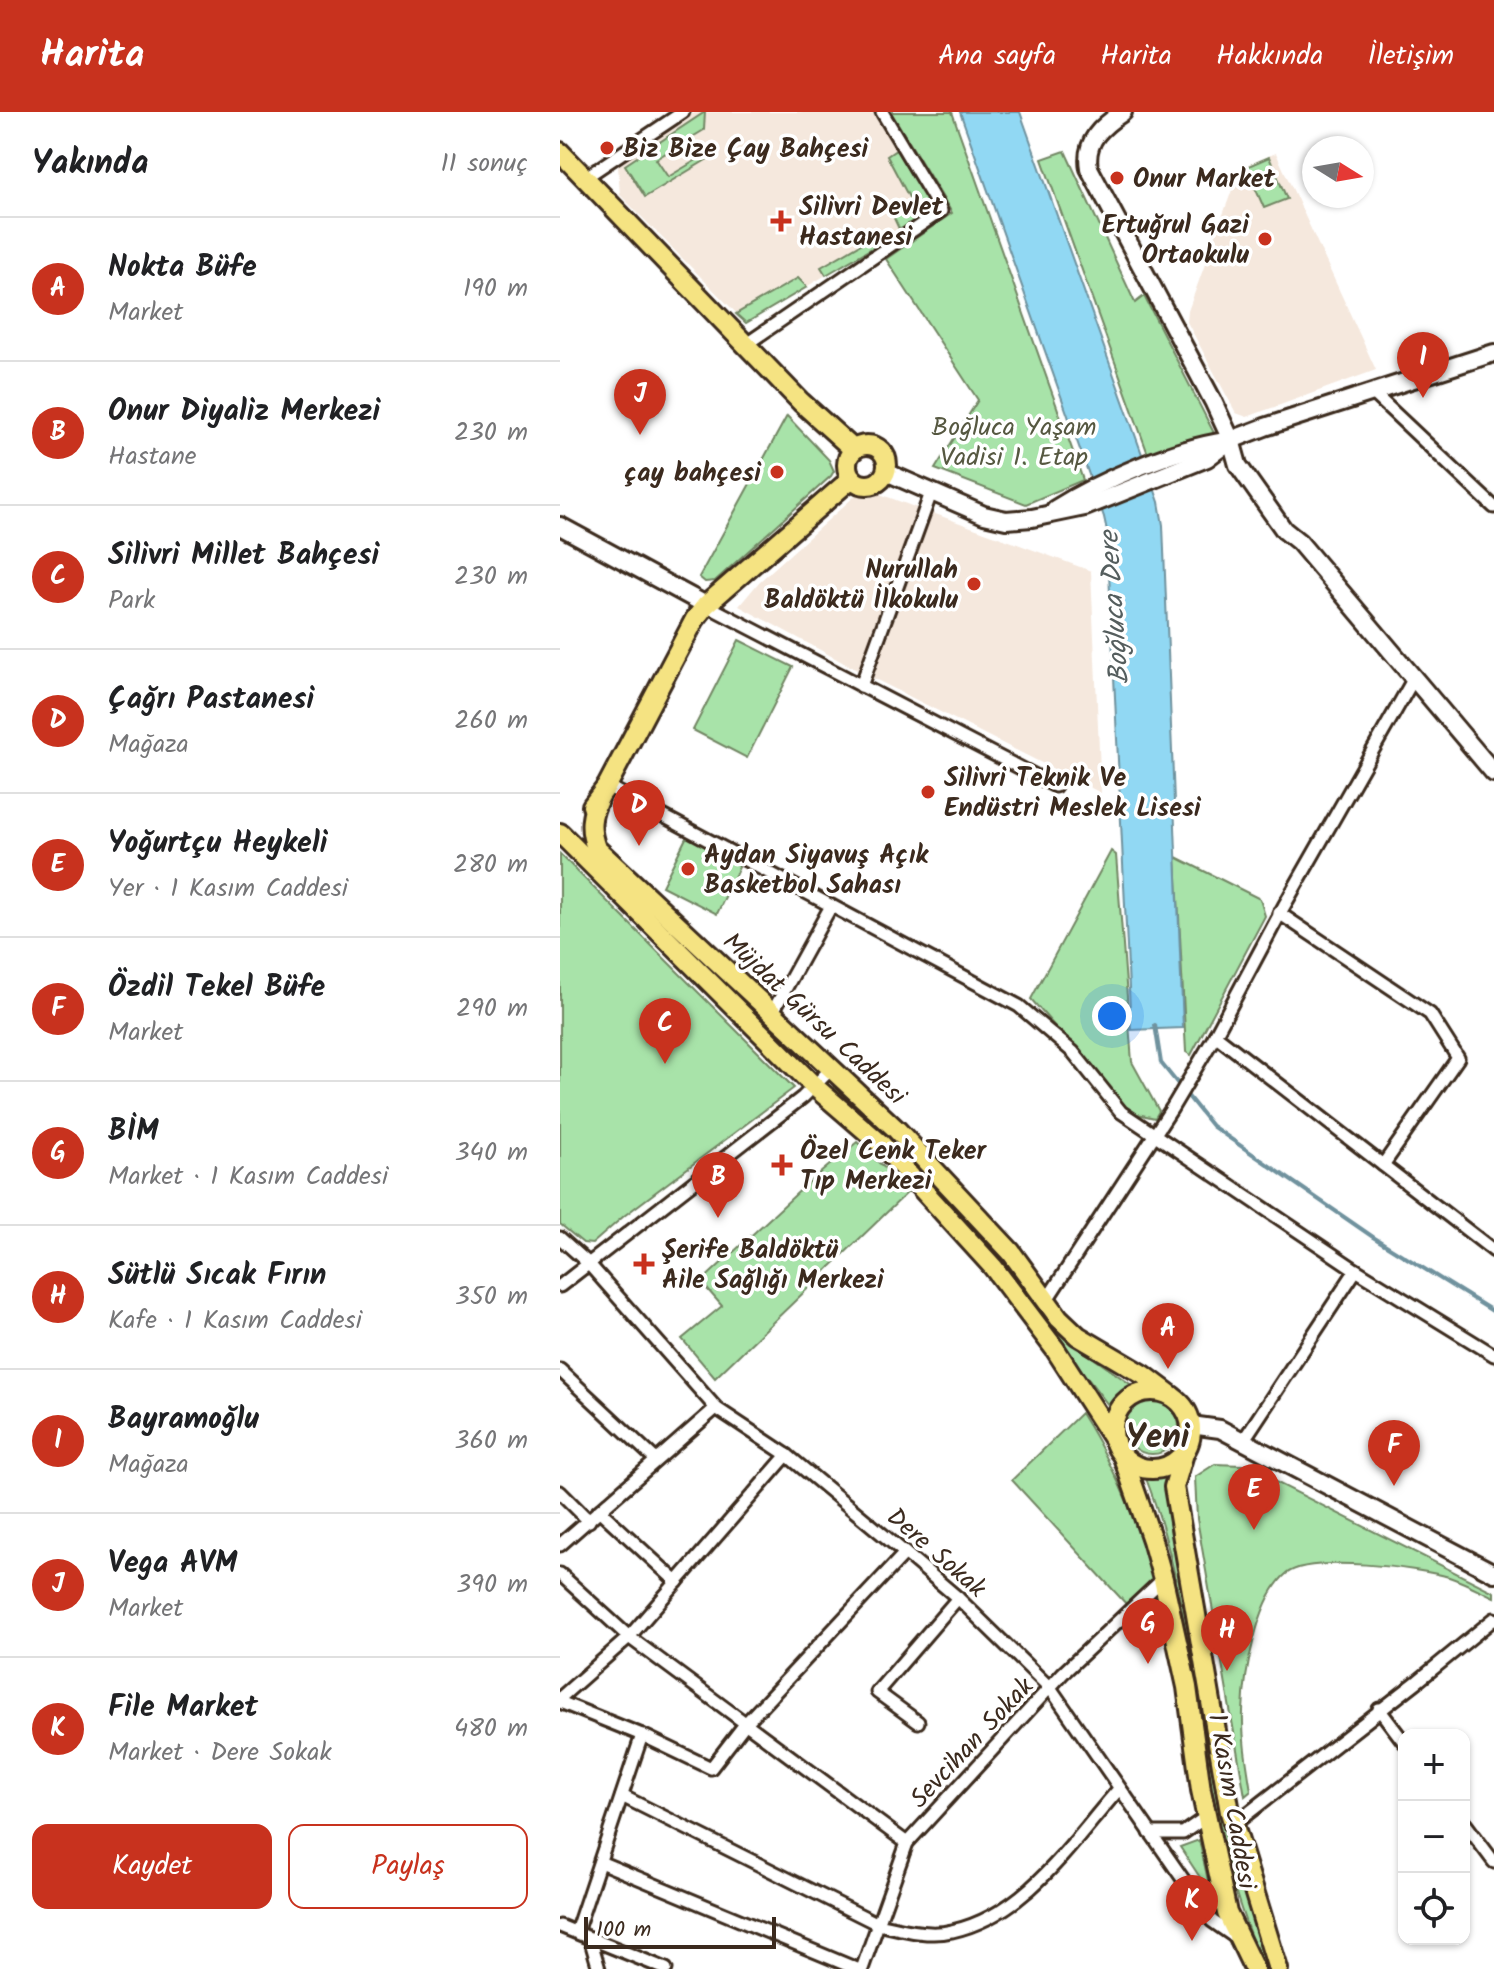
<!DOCTYPE html>
<html lang="tr">
<meta charset="utf-8">
<style>
body{margin:0;font-family:Kalam,sans-serif;background:#f6f6f6;color:#202124}
.controls{position:absolute;right:24px;bottom:24px;display:grid;overflow:hidden;border-radius:16px;box-shadow:0 2px 6px #0004}
.controls button{width:72px;height:72px;display:grid;place-items:center;padding:0;border:0;border-bottom:2px solid #e0e0e0;background:#fff;color:#202124;font:40px sans-serif}
.compass{position:absolute;left:742px;top:24px;width:72px;height:72px;border-radius:50%;background:#fff;box-shadow:0 2px 6px #0004;rotate:101deg}
.scale{position:absolute;left:24px;bottom:20px;width:192px;box-sizing:border-box;padding-left:8px;border:4px solid #3b2a1e;border-top:0;font-size:22px;line-height:28px;white-space:nowrap;color:#3b2a1e;-webkit-text-stroke:6px #fff;paint-order:stroke}
.you{position:absolute;left:552px;top:904px;width:28px;height:28px;margin:-20px;border:6px solid #fff;border-radius:50%;background:#1a73e8;box-shadow:0 0 0 12px #1a73e833}
.badge{display:grid;place-items:center;width:52px;height:52px;border-radius:50%;background:#c8321e;color:#fff;font-size:26px;font-weight:700}
.pin{position:absolute;translate:-50% -66px;filter:drop-shadow(0 2px 4px #0008)}
.pin::after{content:'';position:absolute;top:42px;width:28px;height:24px;background:inherit;clip-path:polygon(0 0,100% 0,50% 100%)}
.list{margin:0;padding:0;list-style:none}
h2{display:flex;justify-content:space-between;align-items:center;height:104px;margin:0;padding:0 32px;font-size:34px}
h2 small{font-size:26px;font-weight:400;color:#757577}
.list li{display:grid;grid-template-columns:52px 1fr auto;gap:24px;align-items:center;box-sizing:border-box;height:144px;padding:0 32px;border-top:2px solid #e0e0e0}
.list b{display:block;font-size:30px;white-space:nowrap}
.list p{margin:0;font-size:26px;white-space:nowrap;color:#757577}
.list em{font-size:26px;font-style:normal;color:#757577}
.actions{display:flex;gap:16px;padding:24px 32px}
.actions a{flex:1;padding:18px 0;border:2px solid #c8321e;border-radius:16px;text-align:center;font-size:28px;color:#c8321e}
.actions .main{background:#c8321e;color:#fff}
.icon{flex:none;width:44px;height:44px;fill:none;stroke:currentColor;stroke-width:2;stroke-linecap:round;stroke-linejoin:round}
.map{position:relative;flex:none;width:934px;height:1857px;overflow:hidden}
header{display:flex;align-items:center;gap:48px;box-sizing:border-box;height:112px;padding:0 40px;background:#c8321e;color:#fff}
header strong{font-size:38px}
nav{display:flex;gap:44px;margin-inline-start:auto;font-size:28px}
main{display:flex}
aside{flex:1;background:#fff}
.map>svg:first-child{display:block}
</style>
<header>
<strong>Harita</strong>
<nav><a>Ana sayfa</a><a>Harita</a><a>Hakkında</a><a>İletişim</a></nav>
</header>
<main>
<aside>
<h2>Yakında<small>11 sonuç</small></h2>
<ul class="list">
<li><span class="badge">A</span><div><b>Nokta Büfe</b><p>Market</p></div><em>190 m</em></li>
<li><span class="badge">B</span><div><b>Onur Diyaliz Merkezi</b><p>Hastane</p></div><em>230 m</em></li>
<li><span class="badge">C</span><div><b>Silivri Millet Bahçesi</b><p>Park</p></div><em>230 m</em></li>
<li><span class="badge">D</span><div><b>Çağrı Pastanesi</b><p>Mağaza</p></div><em>260 m</em></li>
<li><span class="badge">E</span><div><b>Yoğurtçu Heykeli</b><p>Yer · 1 Kasım Caddesi</p></div><em>280 m</em></li>
<li><span class="badge">F</span><div><b>Özdil Tekel Büfe</b><p>Market</p></div><em>290 m</em></li>
<li><span class="badge">G</span><div><b>BİM</b><p>Market · 1 Kasım Caddesi</p></div><em>340 m</em></li>
<li><span class="badge">H</span><div><b>Sütlü Sıcak Fırın</b><p>Kafe · 1 Kasım Caddesi</p></div><em>350 m</em></li>
<li><span class="badge">I</span><div><b>Bayramoğlu</b><p>Mağaza</p></div><em>360 m</em></li>
<li><span class="badge">J</span><div><b>Vega AVM</b><p>Market</p></div><em>390 m</em></li>
<li><span class="badge">K</span><div><b>File Market</b><p>Market · Dere Sokak</p></div><em>480 m</em></li>
</ul>
<div class="actions"><a class="main">Kaydet</a><a>Paylaş</a></div>
</aside>
<div class="map">
<svg width="934" height="1857" viewBox="0 0 934 1857">
<rect width="100%" height="100%" fill="#fff"/>
<filter id="ink" filterUnits="userSpaceOnUse"><feTurbulence type="fractalNoise" baseFrequency=".0125" numOctaves="2"/><feDisplacementMap in="SourceGraphic" scale="16" xChannelSelector="R" yChannelSelector="G"/><feConvolveMatrix kernelMatrix="1 2 1 2 8 2 1 2 1" color-interpolation-filters="sRGB"/></filter>
<g filter="url(#ink)">
<!-- built -->
<g fill="#f5e8dd">
<polygon points="135,0 314,0 373,99 186,211 60,83 58,54"/>
<polygon points="716,41 816,258 687,305 676,301 627,210 628,199 680,56"/>
<polygon points="303,379 312,379 357,396 300,556 297,558 179,494 199,470 296,383"/>
<polygon points="370,400 531,459 541,681 311,565"/>
</g>
<!-- green -->
<g fill="#a8e3a9" stroke="#728664" stroke-width="2">
<polygon points="145,0 144,18 96,47 108,65 150,40 151,45 85,85 65,53"/>
<polygon points="331,0 392,0 523,368 466,392 375,357 418,288 326,147 392,101"/>
<polygon points="336,38 373,98 340,119 333,104 352,91 327,44"/>
<polygon points="505,39 575,191 584,184 655,323 588,342 482,47"/>
<polygon points="709,45 727,87 704,96 686,55"/>
<polygon points="313,125 317,133 266,163 261,155"/>
<polygon points="238,166 247,175 186,211 176,202"/>
<polygon points="227,304 269,348 274,359 271,364 155,469 145,470 139,465"/>
<polygon points="179,528 233,555 187,646 133,618"/>
<polygon points="127,724 180,753 157,802 102,774"/>
<polygon points="551,739 556,743 572,950 599,999 595,1006 569,1000 471,887"/>
<polygon points="0,742 234,976 64,1104 32,1132 23,1131 0,1112"/>
<polygon points="616,745 700,787 705,804 631,943 626,940"/>
<polygon points="275,972 305,997 423,1124 508,1228 573,1274 562,1282 552,1298 502,1233 332,1033 273,976"/>
<polygon points="297,1030 349,1079 155,1266 122,1227 162,1194 141,1170 247,1072"/>
<circle cx="592" cy="1315" r="27"/>
<path d="M521 1301C555 1354 577 1409 595 1470L568 1494 452 1368Z"/>
<path d="M655 1352 682 1353 934 1480V1485C919 1478 904 1470 889 1465 860 1456 749 1442 726 1462 697 1487 684 1563 683 1600 682 1626 687 1653 691 1679L685 1684 637 1407 635 1365Z"/>
<path d="M607 1362 609 1404 659 1687 707 1857H704C682 1807 662 1741 652 1687 632 1580 626 1467 585 1364Z"/>
<polygon points="639,1728 651,1782 620,1735"/>
</g>
<!-- water -->
<polygon fill="#91d8f3" stroke="#6f929e" stroke-width="2" points="400,0 460,0 599,390 603,413 623,916 571,918 547,419 544,405"/>
<g fill="none" stroke-linecap="round" stroke-linejoin="round">
<!-- stream -->
<polyline stroke="#6f929e" stroke-width="4" points="595,913 601,951 652,1014 813,1125 934,1200"/>
<!-- street casing -->
<g stroke="#3b2a1e" stroke-width="17">
<g id="street">
<polyline points="26,65 123,0"/>
<polyline points="185,233 381,99 322,0"/>
<polyline points="812,280 934,395"/>
<polyline points="146,493 495,674"/>
<polyline points="301,574 371,381"/>
<polyline points="47,674 459,894 513,940 561,1000 796,1158 934,1243"/>
<polyline points="719,801 870,902 898,946 823,1053"/>
<polyline points="212,901 271,794"/>
<polyline points="655,923 934,1139"/>
<polyline points="0,1126 28,1151 156,1296 227,1343 345,1441 398,1486 491,1577 652,1809 675,1825"/>
<polyline points="0,1174 243,985 272,956"/>
<polyline points="486,1189 612,996 652,929 724,794 854,566"/>
<polyline points="0,1258 96,1348"/>
<polyline points="683,1329 796,1158"/>
<polyline points="0,1380 29,1409"/>
<polyline points="40,1399 117,1470"/>
<polyline points="0,1433 156,1296"/>
<polyline points="0,1462 69,1525 347,1731"/>
<polyline points="0,1586 69,1525 227,1343"/>
<polyline points="0,1590 82,1623 151,1656 185,1612 345,1441"/>
<polyline points="819,1597 844,1630"/>
<polyline points="358,1610 317,1580 398,1486"/>
<path d="M62 1684 318 1812C341 1817 368 1825 392 1819 466 1803 512 1730 559 1677"/>
<polyline points="904,1710 934,1750"/>
<polyline points="673,1713 858,1569 934,1507"/>
<polyline points="590,1721 623,1721 646,1705"/>
<polyline points="40,1750 297,1857"/>
<polyline points="0,1814 106,1857"/>
<polyline points="16,1820 82,1623"/>
<polyline points="30,1826 39,1857"/>
<polyline points="302,1857 347,1731 503,1561 603,1467"/>
</g>
</g>
<!-- secondary casing -->
<g stroke="#3b2a1e" stroke-width="22">
<g id="secondary">
<path d="M563 0C542 14 524 29 529 56L653 289 671 328 678 353 724 418 739 430 934 661"/>
<polyline points="326,360 424,403 446,408 472,406 525,395 647,346 671,328 705,315 934,241"/>
<path d="M495 397C541 368 613 337 666 329"/>
<polyline points="0,414 146,493"/>
<polyline points="631,1313 660,1317 934,1461"/>
</g>
</g>
<!-- primary casing -->
<g stroke="#3b2a1e" stroke-width="24">
<g id="primary">
<polyline points="0,40 241,290 294,338"/>
<circle cx="307" cy="353" r="20"/>
<path d="M40 684C30 703 29 717 36 736L337 1018 451 1140 499 1206 518 1224 584 1263 612 1284"/>
<polyline points="32,694 47,674 135,507 146,493 292,366"/>
<polyline points="0,721 255,975 321,1032 433,1155 495,1237 555,1330"/>
<circle cx="592" cy="1318" r="39"/>
<polyline points="625,1338 614,1375 670,1700 718,1857"/>
<polyline points="562,1342 592,1428 603,1467 627,1575 641,1678 667,1801 694,1857"/>
</g>
</g>
<!-- street -->
<use href="#street" stroke="#fff" stroke-width="11"/>
<!-- secondary -->
<use href="#secondary" stroke="#fff" stroke-width="16"/>
<!-- primary -->
<use href="#primary" stroke="#f5e382" stroke-width="18"/>
</g>
</g>
<!-- markers -->
<g fill="#c8321e" stroke="#fff" stroke-width="3">
<circle cx="47" cy="36" r="8"/>
<circle cx="557" cy="66" r="8"/>
<path d="M217 97h8v8h8v8h-8v8h-8v-8h-8v-8h8z"/>
<circle cx="705" cy="127" r="8"/>
<circle cx="217" cy="360" r="8"/>
<circle cx="414" cy="472" r="8"/>
<circle cx="368" cy="680" r="8"/>
<circle cx="128" cy="757" r="8"/>
<path d="M218 1041h8v8h8v8h-8v8h-8v-8h-8v-8h8z"/>
<path d="M80 1140h8v8h8v8h-8v8h-8v-8h-8v-8h8z"/>
</g>
<g text-anchor="middle" stroke-width="7" stroke-linejoin="round" paint-order="stroke">
<!-- poi labels -->
<g font-size="26" font-weight="bold" fill="#3b2a1e" stroke="#fff" text-anchor="start">
<text x="63" y="45">Biz Bize Çay Bahçesi</text>
<text x="573" y="75">Onur Market</text>
<text x="239" y="103">Silivri Devlet<tspan x="239" dy="30">Hastanesi</tspan></text>
<text x="689" y="121" text-anchor="end">Ertuğrul Gazi<tspan x="689" dy="30">Ortaokulu</tspan></text>
<text x="201" y="369" text-anchor="end">çay bahçesi</text>
<text x="398" y="466" text-anchor="end">Nurullah<tspan x="398" dy="30">Baldöktü İlkokulu</tspan></text>
<text x="384" y="674">Silivri Teknik Ve<tspan x="384" dy="30">Endüstri Meslek Lisesi</tspan></text>
<text x="144" y="751">Aydan Siyavuş Açık<tspan x="144" dy="30">Basketbol Sahası</tspan></text>
<text x="240" y="1047">Özel Cenk Teker<tspan x="240" dy="30">Tıp Merkezi</tspan></text>
<text x="102" y="1146">Şerife Baldöktü<tspan x="102" dy="30">Aile Sağlığı Merkezi</tspan></text>
</g>
<!-- park labels -->
<g font-size="26" fill="#565841" stroke="#fff">
<text x="454" y="323">Boğluca Yaşam<tspan x="454" dy="30">Vadisi 1. Etap</tspan></text>
</g>
<!-- street labels -->
<g font-size="26" fill="#3b2a1e" stroke="#fff">
<text transform="translate(255 906) rotate(43)" y="9">Müjdat Gürsu Caddesi</text>
<text transform="translate(377 1440) rotate(41)" y="9">Dere Sokak</text>
<text transform="translate(411 1630) rotate(-47)" y="9">Sevcihan Sokak</text>
<text transform="translate(673 1689) rotate(80)" y="9">1 Kasım Caddesi</text>
</g>
<!-- water labels -->
<g font-size="28" font-style="italic" fill="#555e5e" stroke="#fff">
<text transform="translate(553 496) rotate(-94)" y="10">Boğluca Dere</text>
</g>
<!-- district labels -->
<g font-size="34" font-weight="bold" fill="#3b2a1e" stroke="#fff">
<text x="598" y="1335">Yeni</text>
</g>
</g>
</svg>
<div class="controls">
<button>+</button>
<button>−</button>
<button><svg class="icon" aria-label="locate" viewBox="0 0 24 24"><circle cx="12" cy="12" r="6"/><path d="M12 2v4M12 18v4M2 12h4M18 12h4"/></svg></button>
</div>
<svg class="compass" viewBox="-18 -18 36 36"><path d="M0-13l5 13h-10z" fill="#e53935"/><path d="M0 13l5-13h-10z" fill="#757577"/></svg>
<div class="scale">100 m</div>
<div class="you"></div>
<div class="pin badge" style="left:608px;top:1257px">A</div>
<div class="pin badge" style="left:158px;top:1106px">B</div>
<div class="pin badge" style="left:105px;top:952px">C</div>
<div class="pin badge" style="left:79px;top:734px">D</div>
<div class="pin badge" style="left:694px;top:1418px">E</div>
<div class="pin badge" style="left:834px;top:1374px">F</div>
<div class="pin badge" style="left:588px;top:1552px">G</div>
<div class="pin badge" style="left:667px;top:1559px">H</div>
<div class="pin badge" style="left:863px;top:286px">I</div>
<div class="pin badge" style="left:80px;top:323px">J</div>
<div class="pin badge" style="left:632px;top:1829px">K</div>
</div>
</main>
